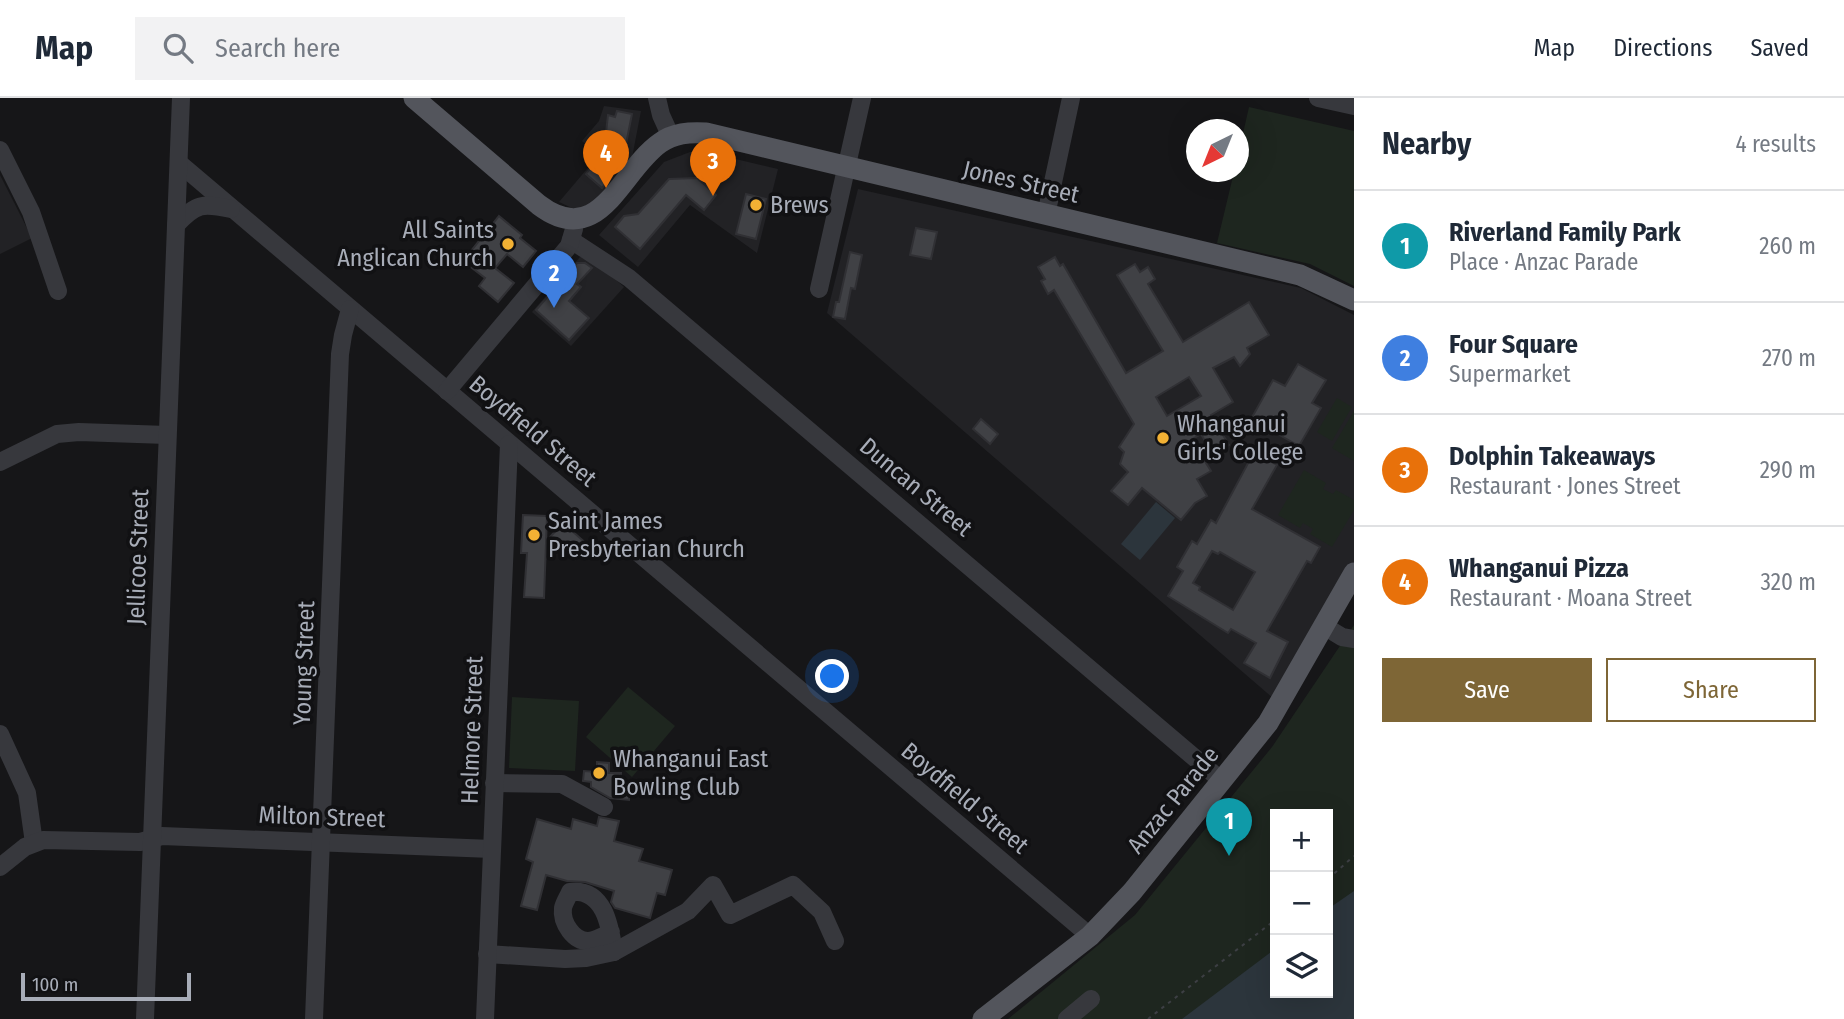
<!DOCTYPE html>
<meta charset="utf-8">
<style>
body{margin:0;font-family:"Fira Sans Condensed",sans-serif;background:#f2f2f3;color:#1f2937}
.controls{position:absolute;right:21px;bottom:21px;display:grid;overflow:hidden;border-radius:0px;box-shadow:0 7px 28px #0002}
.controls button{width:63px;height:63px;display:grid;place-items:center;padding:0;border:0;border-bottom:2px solid #e0e1e3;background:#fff;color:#1f2937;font:35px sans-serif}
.compass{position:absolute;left:1186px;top:21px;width:63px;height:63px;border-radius:50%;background:#fff;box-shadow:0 7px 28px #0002;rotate:223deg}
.scale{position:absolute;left:21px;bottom:18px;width:170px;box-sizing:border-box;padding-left:7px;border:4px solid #a8adb8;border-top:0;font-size:19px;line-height:24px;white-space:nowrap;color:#a8adb8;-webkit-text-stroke:5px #111113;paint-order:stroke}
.you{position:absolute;left:833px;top:579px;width:24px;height:24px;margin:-18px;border:5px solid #fff;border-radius:50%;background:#1a73e8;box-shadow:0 0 0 10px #1a73e833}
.badge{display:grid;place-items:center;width:46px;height:46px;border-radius:50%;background:#7e6636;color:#fff;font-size:23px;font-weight:700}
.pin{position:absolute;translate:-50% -58px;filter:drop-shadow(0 2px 4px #0008)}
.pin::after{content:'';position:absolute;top:37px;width:24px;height:21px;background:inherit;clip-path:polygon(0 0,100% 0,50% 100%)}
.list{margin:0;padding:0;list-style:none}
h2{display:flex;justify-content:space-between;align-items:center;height:91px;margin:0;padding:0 28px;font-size:30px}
h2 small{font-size:23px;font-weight:400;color:#747a83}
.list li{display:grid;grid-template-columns:46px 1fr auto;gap:21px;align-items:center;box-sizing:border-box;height:112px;padding:0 28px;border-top:2px solid #e0e1e3}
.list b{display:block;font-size:26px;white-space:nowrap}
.list p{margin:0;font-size:23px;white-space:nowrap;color:#747a83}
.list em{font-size:23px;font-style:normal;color:#747a83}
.actions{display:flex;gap:14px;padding:21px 28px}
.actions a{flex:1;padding:16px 0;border:2px solid #7e6636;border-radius:0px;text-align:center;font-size:24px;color:#7e6636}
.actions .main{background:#7e6636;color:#fff}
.icon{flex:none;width:38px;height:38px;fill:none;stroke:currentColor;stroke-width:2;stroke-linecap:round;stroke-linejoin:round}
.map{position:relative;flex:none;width:1354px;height:921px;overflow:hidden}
header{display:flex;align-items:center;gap:42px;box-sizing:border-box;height:98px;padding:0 35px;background:#fff;border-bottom:2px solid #e0e1e3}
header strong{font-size:33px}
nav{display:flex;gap:38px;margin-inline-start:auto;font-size:24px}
.search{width:490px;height:63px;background:#f2f2f3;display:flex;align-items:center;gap:18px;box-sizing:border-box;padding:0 24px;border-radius:0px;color:#747a83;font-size:26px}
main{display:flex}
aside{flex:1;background:#fff}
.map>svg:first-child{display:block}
</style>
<header>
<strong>Map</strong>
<div class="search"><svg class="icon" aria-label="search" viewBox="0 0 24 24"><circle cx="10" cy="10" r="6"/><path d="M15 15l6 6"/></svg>Search here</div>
<nav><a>Map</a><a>Directions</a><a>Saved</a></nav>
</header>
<main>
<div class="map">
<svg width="1354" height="921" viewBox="0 0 1354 921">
<rect width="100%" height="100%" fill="#161618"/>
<!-- built -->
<g fill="#222225">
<polygon points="604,8 641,13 631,65 586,111 572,110 559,104 598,58 582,43 599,23"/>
<polygon points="690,54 710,55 778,71 757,155 690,107 638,169 599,137 664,64"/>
<polygon points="0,77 32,140 0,156"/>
<polygon points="858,91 1301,190 1354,217 1354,464 1306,554 1274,601 827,215"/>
<polygon points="589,158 624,189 571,248 532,214 580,159"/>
</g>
<!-- green -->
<g fill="#1e261f">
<polygon points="1249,9 1354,33 1354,188 1310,166 1217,145 1234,74 1238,74 1239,53"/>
<polygon points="1337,300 1352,309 1332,343 1317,334"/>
<polygon points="1354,313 1354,363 1332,350"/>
<polygon points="1304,372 1326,385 1323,391 1333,396 1336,392 1354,402 1354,412 1332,449 1310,436 1313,431 1303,425 1300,430 1278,417"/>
<polygon points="1354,527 1354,799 1328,820 1328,716 1275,716 1275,862 1199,921 1008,921 1135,817 1272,649"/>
<polygon points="628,589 675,628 632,679 586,639"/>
<polygon points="512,599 579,603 575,673 509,670"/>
</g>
<!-- water -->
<g fill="#2c353c">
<polygon points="1156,404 1175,420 1140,462 1121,446"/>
<polygon points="1354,793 1354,921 1182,921 1275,851 1275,895 1328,895 1328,811"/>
</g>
<!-- building -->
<g fill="#404145" stroke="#303034" stroke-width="2" fill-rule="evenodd">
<polygon points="617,13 632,16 625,51 626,61 602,90 586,76 613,41 606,35 608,17 615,19"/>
<polygon points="697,80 716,97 704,112 686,97 640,151 615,129 624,118 638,116 669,81"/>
<polygon points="746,96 766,101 756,141 736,136"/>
<polygon points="499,118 522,137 520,140 536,153 523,169 507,156 495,170 514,185 498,204 479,188 485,180 463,163"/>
<polygon points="916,130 937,134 931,161 910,157"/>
<polygon points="850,154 862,157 855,191 851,190 845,221 833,219 836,204 839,204"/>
<path d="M1055 159 1060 168 1063 166 1126 275 1163 253 1117 177 1135 166 1140 174 1148 169 1155 181 1148 186 1183 244 1249 204 1269 237 1247 250 1250 256 1240 268 1234 259 1213 270 1233 304 1211 317 1229 347 1213 357 1201 336 1178 350 1187 365 1201 357 1211 373 1197 381 1207 398 1195 405 1181 422 1142 390 1128 407 1111 393 1128 374 1120 366 1124 354 1119 349 1134 326 1054 192 1048 196 1041 183 1045 181 1038 169ZM1189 279 1201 298 1167 318 1156 299Z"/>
<polygon points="577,165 585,165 592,170 577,186 581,189 569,203 589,220 569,242 536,212"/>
<polygon points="1298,266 1326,282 1312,305 1321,310 1299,348 1251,321 1273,282 1285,288"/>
<polygon points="981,321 998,336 990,346 973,331"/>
<path d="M1254 354 1277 367 1252 411 1320 449 1311 465 1307 463 1267 533 1288 544 1270 580 1244 565 1256 545 1231 531 1228 535 1168 498 1183 473 1177 469 1192 443 1197 446 1211 422 1216 425ZM1212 453 1218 456 1220 454 1255 474 1233 512 1199 492 1200 489 1193 485Z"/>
<polygon points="523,417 547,418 544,500 524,499 527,455 521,455"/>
<polygon points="563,425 588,447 575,461 550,439"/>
<polygon points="597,664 609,665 609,675 621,675 620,690 629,691 629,702 610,700 591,689 591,684 583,683 584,673 597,674"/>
<polygon points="599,719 619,723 614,743 643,751 639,763 672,772 665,797 657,795 650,820 615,810 611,804 614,793 585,784 567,783 546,777 537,812 521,808 533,764 526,761 537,721 571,731 573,721 597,728"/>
</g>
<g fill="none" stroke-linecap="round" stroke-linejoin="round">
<!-- path -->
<g stroke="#3d3f44" stroke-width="2" stroke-dasharray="3.5 5" stroke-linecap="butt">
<polyline points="1328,781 1354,758"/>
<polyline points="1148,921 1275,822"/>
</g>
<!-- minor -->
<g stroke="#37383d" stroke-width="18">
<polyline points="657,0 661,17 671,39"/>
<polyline points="1318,0 1354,8"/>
<polyline points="0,52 31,114 58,193"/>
<polyline points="179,65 1090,838"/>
<polyline points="1046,117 1071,0"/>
<path d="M176 127C196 105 203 105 231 111"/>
<polyline points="571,142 629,180 1222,683"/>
<polyline points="819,191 862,0"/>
<polyline points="447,293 569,148 574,131"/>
<polyline points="0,364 57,336 79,334 167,337"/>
<polyline points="1324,528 1342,539 1354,541"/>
<polyline points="0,636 27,695 34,745"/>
<polyline points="494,685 562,686 604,709"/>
<polyline points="0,769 25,749 43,742 140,744 162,738 492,751"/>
<path d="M611 834C605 837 597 842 589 843 574 844 561 825 563 810 564 805 568 799 570 794 604 790 610 827 614 854"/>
<polyline points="487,856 565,861 586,860 614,854 688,813 713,787 730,817 793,787 822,814 835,843"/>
<polyline points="145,921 181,0"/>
<polyline points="314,921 340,256 343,237 350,211"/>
<polyline points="485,921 509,346"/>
<polyline points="1067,921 1091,901"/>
</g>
<!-- major -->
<g stroke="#53555c" stroke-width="21">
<path d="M414 0 539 107C600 153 620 73 660 45 674 35 689 34 706 35L1300 177 1354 202"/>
<polyline points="983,921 1090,838 1132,794 1268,625 1354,475"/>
</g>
</g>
<!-- markers -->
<g fill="#f2b134" stroke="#111113" stroke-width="2.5">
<circle cx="756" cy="107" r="7"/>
<circle cx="508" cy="146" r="7"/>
<circle cx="1163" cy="340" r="7"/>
<circle cx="534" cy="437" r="7"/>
<circle cx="599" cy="675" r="7"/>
</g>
<g text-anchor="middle" stroke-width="7" stroke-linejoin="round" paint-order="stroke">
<!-- street labels -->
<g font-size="24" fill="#a8adb8" stroke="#111113">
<text transform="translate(1021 84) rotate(13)" y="8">Jones Street</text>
<text transform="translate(533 333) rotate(40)" y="8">Boydfield Street</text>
<text transform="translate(916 389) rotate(40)" y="8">Duncan Street</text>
<text transform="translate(138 459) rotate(-88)" y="8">Jellicoe Street</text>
<text transform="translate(304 565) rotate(-88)" y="8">Young Street</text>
<text transform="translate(472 632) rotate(-88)" y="8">Helmore Street</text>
<text transform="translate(965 700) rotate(40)" y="8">Boydfield Street</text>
<text transform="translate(1173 702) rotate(-51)" y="8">Anzac Parade</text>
<text transform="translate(322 719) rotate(2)" y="8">Milton Street</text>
</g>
<!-- poi labels -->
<g font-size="24" fill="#a8adb8" stroke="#111113" text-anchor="start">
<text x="770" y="115">Brews</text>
<text x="494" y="140" text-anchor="end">All Saints<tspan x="494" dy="28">Anglican Church</tspan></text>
<text x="1177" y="334">Whanganui<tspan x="1177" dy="28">Girls' College</tspan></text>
<text x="548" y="431">Saint James<tspan x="548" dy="28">Presbyterian Church</tspan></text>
<text x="613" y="669">Whanganui East<tspan x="613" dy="28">Bowling Club</tspan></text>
</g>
</g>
</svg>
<div class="controls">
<button>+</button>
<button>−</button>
<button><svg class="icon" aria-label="layers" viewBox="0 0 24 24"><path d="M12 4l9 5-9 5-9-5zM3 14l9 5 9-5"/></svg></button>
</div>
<svg class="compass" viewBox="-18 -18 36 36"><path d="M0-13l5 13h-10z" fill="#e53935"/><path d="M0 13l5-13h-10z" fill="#747a83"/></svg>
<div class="scale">100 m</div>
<div class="you"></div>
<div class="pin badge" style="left:1229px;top:758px;background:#0f9aa8">1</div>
<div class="pin badge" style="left:554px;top:210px;background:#3f7fe0">2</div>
<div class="pin badge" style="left:713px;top:98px;background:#e8710a">3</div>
<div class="pin badge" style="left:606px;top:90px;background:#e8710a">4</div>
</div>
<aside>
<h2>Nearby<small>4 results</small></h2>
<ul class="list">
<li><span class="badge" style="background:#0f9aa8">1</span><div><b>Riverland Family Park</b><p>Place · Anzac Parade</p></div><em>260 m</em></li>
<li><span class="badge" style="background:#3f7fe0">2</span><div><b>Four Square</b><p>Supermarket</p></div><em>270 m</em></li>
<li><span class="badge" style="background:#e8710a">3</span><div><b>Dolphin Takeaways</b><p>Restaurant · Jones Street</p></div><em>290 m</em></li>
<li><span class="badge" style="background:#e8710a">4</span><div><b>Whanganui Pizza</b><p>Restaurant · Moana Street</p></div><em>320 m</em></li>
</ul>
<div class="actions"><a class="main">Save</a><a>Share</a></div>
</aside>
</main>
